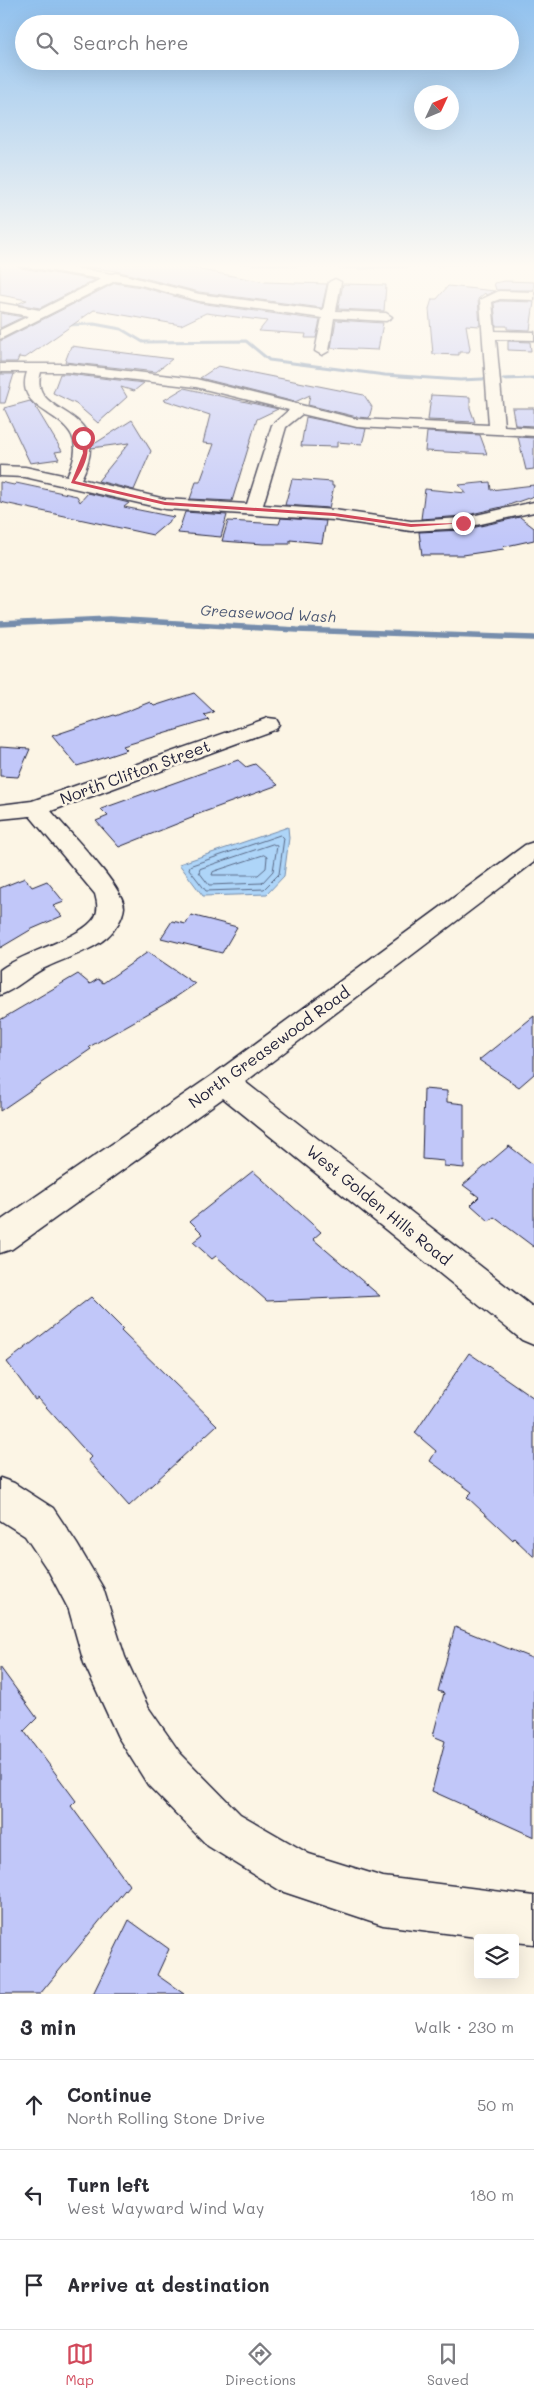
<!DOCTYPE html>
<meta charset="utf-8">
<style>
body{margin:0;font-family:Mali,sans-serif;background:#f2f2f3;color:#2b2b33}
.controls{position:absolute;right:15px;bottom:15px;display:grid;overflow:hidden;border-radius:5px;box-shadow:0 5px 20px #0002}
.controls button{width:45px;height:45px;display:grid;place-items:center;padding:0;border:0;border-bottom:1px solid #e1e1e2;background:#fff;color:#2b2b33;font:25px sans-serif}
.compass{position:absolute;left:414px;top:85px;width:45px;height:45px;border-radius:50%;background:#fff;box-shadow:0 5px 20px #0002;rotate:46deg}
.stop{position:absolute;width:15px;height:15px;margin:-11px;border:4px solid #d1495b;border-radius:50%;background:#fff}
.stop.end{background:#d1495b;border-color:#fff;box-shadow:0 1px 5px #0008}
.list{margin:0;padding:0;list-style:none}
h2{display:flex;justify-content:space-between;align-items:center;height:65px;margin:0;padding:0 20px;font-size:21px}
h2 small{font-size:16px;font-weight:400;color:#7c7c81}
.list li{display:grid;grid-template-columns:32px 1fr auto;gap:15px;align-items:center;box-sizing:border-box;height:90px;padding:0 20px;border-top:1px solid #e1e1e2}
.list b{display:block;font-size:19px;white-space:nowrap}
.list p{margin:0;font-size:16px;white-space:nowrap;color:#7c7c81}
.list em{font-size:16px;font-style:normal;color:#7c7c81}
.icon{flex:none;width:28px;height:28px;fill:none;stroke:currentColor;stroke-width:2;stroke-linecap:round;stroke-linejoin:round}
.map{position:relative;flex:none;width:534px;height:1994px;overflow:hidden}
.search{position:absolute;background:#fff;box-shadow:0 5px 20px #0002;left:15px;right:15px;top:15px;height:55px;display:flex;align-items:center;gap:12px;box-sizing:border-box;padding:0 18px;border-radius:28px;color:#7c7c81;font-size:19px}
.sheet{height:335px;background:#fff}
nav{display:flex;justify-content:space-around;align-items:center;box-sizing:border-box;height:70px;border-top:1px solid #e1e1e2;background:#fff;font-size:14px;color:#7c7c81}
nav a{display:grid;justify-items:center;gap:2px}
nav .on{color:#d1495b}
.map>svg:first-child{display:block}
</style>
<div class="map">
<svg width="534" height="1994" viewBox="0 0 534 1994">
<rect width="100%" height="100%" fill="#fcf5e5"/>
<filter id="ink" filterUnits="userSpaceOnUse"><feTurbulence type="fractalNoise" baseFrequency=".02" numOctaves="2"/><feDisplacementMap in="SourceGraphic" scale="10" xChannelSelector="R" yChannelSelector="G"/><feConvolveMatrix kernelMatrix="1 2 1 2 8 2 1 2 1" color-interpolation-filters="sRGB"/></filter>
<g filter="url(#ink)">
<!-- water -->
<polygon fill="#aed5f8" stroke="#768dac" points="288,827 289,838 284,876 267,894 203,896 179,864"/>
<g fill="none" stroke-linecap="round" stroke-linejoin="round">
<!-- shore -->
<g stroke="#5a6a87" stroke-width="1">
<polygon points="281,835 284,838 279,874 264,889 206,891 189,869 190,866"/>
<polygon points="273,844 277,846 273,871 262,883 209,885 199,872 200,869"/>
<polygon points="264,855 267,857 266,868 258,875 212,875 213,872"/>
</g>
<!-- stream-far1 -->
<g stroke="#768dac" stroke-width="3">
<polyline points="239,263 362,268 484,263"/>
<polyline points="64,325 94,324 121,329 143,342 246,341 269,360 385,375 460,380 483,379"/>
<polyline points="503,379 534,378"/>
</g>
<!-- stream -->
<polyline stroke="#768dac" stroke-width="5.5" points="0,624 109,619 297,630 534,638"/>
</g>
<!-- building -->
<g fill="#c1c7f9" stroke="#22223b">
<polygon points="0,263 14,263 21,268 95,280 40,308 17,304 27,300 0,295"/>
<polygon points="57,263 163,263 265,282 327,284 322,308 199,292 116,271"/>
<polygon points="505,281 534,282 534,290 496,290 494,283"/>
<polygon points="115,283 141,287 199,303 320,320 316,338 305,338 306,334 259,331 267,321 206,313 181,325 94,310 25,358 19,357 17,362 0,362 0,341"/>
<polygon points="343,284 386,285 384,311 338,309"/>
<polygon points="448,286 495,291 486,295 485,293 478,299 480,326 466,325 470,349 469,352 459,352 459,355 433,354 429,309 432,299 437,299"/>
<polygon points="500,301 534,302 530,330 507,329 507,326 496,326 494,303"/>
<polygon points="0,313 23,317 0,328"/>
<polygon points="336,320 383,323 378,350 331,348"/>
<polygon points="508,341 530,342 531,351 508,350"/>
<polygon points="71,346 172,359 156,372 65,362"/>
<polygon points="218,366 364,395 372,407 369,418 357,417 308,405 310,395 295,402 200,378"/>
<polygon points="0,374 14,374 5,403 0,403"/>
<polygon points="60,374 67,374 144,383 134,391 121,387 127,397 98,423 76,404 53,393"/>
<polygon points="184,388 278,409 257,419 232,501 190,499 196,482 200,482 214,444 203,443 210,415 164,400"/>
<polygon points="431,395 470,397 470,408 475,422 428,420"/>
<polygon points="30,401 35,406 62,451 55,452 59,459 30,463 4,408"/>
<polygon points="512,408 534,408 534,426 515,425"/>
<polygon points="306,417 366,429 362,444 337,442 337,447 301,446"/>
<polygon points="132,420 151,451 134,490 98,481 129,443 91,448 91,446"/>
<polygon points="427,432 480,435 487,454 425,451"/>
<polygon points="518,437 534,438 534,469 526,470"/>
<polygon points="292,479 332,482 332,486 334,486 329,508 285,505"/>
<polygon points="0,482 14,485 16,483 77,496 80,502 88,493 129,503 124,507 174,517 153,535 0,502"/>
<polygon points="490,482 491,490 534,485 534,496 506,506 463,516 421,519 425,489 466,493 459,485"/>
<polygon points="185,512 227,515 221,537 178,533"/>
<polygon points="520,517 534,528 534,540 502,547 504,549 463,555 422,555 419,532 463,530"/>
<polygon points="281,518 326,521 322,543 290,540 290,544 263,544 222,541 228,521 279,524"/>
<polygon points="194,693 214,712 204,715 209,720 123,746 127,750 106,757 77,766 52,736 114,715 115,716 150,702 154,706"/>
<polygon points="0,747 30,749 18,777 0,776"/>
<polygon points="238,760 246,767 255,764 278,785 193,816 194,817 119,847 96,821 108,816 101,809"/>
<polygon points="25,878 32,887 47,881 64,902 53,906 62,916 32,929 0,948 0,888"/>
<polygon points="191,915 237,927 222,953 161,938 172,921 186,924"/>
<polygon points="148,952 195,984 170,1001 89,1047 91,1049 0,1111 0,1020 78,974 90,984 98,979 103,983"/>
<polygon points="534,1016 534,1074 519,1087 479,1060"/>
<polygon points="424,1089 447,1091 447,1102 464,1104 464,1168 444,1166 444,1161 422,1159"/>
<polygon points="509,1146 534,1165 534,1247 494,1217 489,1221 471,1205 479,1197 463,1185"/>
<polygon points="253,1171 321,1232 313,1239 380,1296 267,1301 216,1256 212,1259 193,1242 203,1234 190,1221"/>
<polygon points="91,1297 123,1329 121,1331 217,1425 129,1506 88,1460 91,1457 38,1398 35,1400 7,1362"/>
<polygon points="469,1353 534,1398 534,1557 514,1538 513,1540 467,1497 472,1492 430,1461 436,1451 415,1433"/>
<polygon points="455,1627 534,1659 534,1837 432,1791 445,1741 433,1736 444,1693 438,1691"/>
<polygon points="0,1667 37,1718 24,1731 76,1801 71,1806 129,1885 40,1994 0,1994"/>
<polygon points="129,1920 169,1949 157,1975 184,1994 93,1994"/>
</g>
<g fill="none" stroke-linecap="round" stroke-linejoin="round">
<!-- minor casing -->
<g stroke="#22223b" stroke-width="3">
<g id="minor">
<polygon points="16,263 44,263 112,274 116,273 199,294 323,310 329,282 335,279 341,282 336,311 386,313 392,317 386,321 334,318 329,351 322,355 315,351 322,318 199,301 141,285 115,281 0,339 0,330 29,316 0,311 0,303 40,310 101,279 21,266"/>
<path d="M499 291 534 292V300L500 299 492 302 495 331 534 332V340L496 339 504 426 534 428V436L357 427 302 414 286 427 263 505 334 510 411 521 463 518 534 502V512L463 528 411 531 334 520 165 509 25 477 0 476V466L25 467 67 476C102 408 10 422 27 372H0V364H67L196 379 357 419 489 425 480 300ZM41 372H67L196 387 289 410 272 425 247 504 165 499 81 479C119 403 26 420 41 372Z"/>
<path d="M268 718 276 719 279 724 276 729 51 811C66 829 124 887 124 907 123 918 115 930 107 937 91 951 68 957 49 966 31 973 18 989 0 995V970C23 952 83 938 95 917 99 909 97 902 95 894L30 816 0 819V805L32 801Z"/>
<polygon points="534,842 534,862 245,1082 534,1308 534,1345 522,1340 223,1098 12,1249 0,1253 0,1221 214,1074 525,845"/>
<polygon points="0,1478 14,1483 53,1508 77,1544 103,1588 125,1657 148,1707 180,1753 240,1814 309,1854 383,1877 534,1896 534,1944 515,1942 515,1938 484,1938 383,1925 281,1891 208,1846 148,1785 118,1737 84,1663 69,1610 49,1572 25,1536 0,1520"/>
</g>
</g>
<!-- minor -->
<use href="#minor" fill="#fcf5e5" fill-rule="evenodd"/>
</g>
</g>
<!-- sky -->
<linearGradient id="sky" x2="0" y2="1"><stop stop-color="#91c1ee"/><stop offset="0.49" stop-color="#fefaf3"/><stop offset="1" stop-color="#fefaf3" stop-opacity="0"/></linearGradient>
<rect width="534" height="542" fill="url(#sky)"/>
<!-- route -->
<path fill="#d1495b" d="M83 436C94 449 83 469 75 481L165 502 334 513 411 524 465 523 411 527 334 516 165 505 71 483 83 453 81 438Z"/>
<g text-anchor="middle" stroke-width="5" stroke-linejoin="round" paint-order="stroke">
<!-- far-water labels -->
<g font-size="15" font-style="italic" fill="#4c5874" stroke="#fcf5e5">
<text transform="translate(268 614) rotate(3)" y="5">Greasewood Wash</text>
</g>
<!-- street labels -->
<g font-size="16" fill="#22223b" stroke="#fcf5e5">
<text transform="translate(135 772) rotate(-20)" y="6">North Clifton Street</text>
<text transform="translate(269 1047) rotate(-36)" y="6">North Greasewood Road</text>
<text transform="translate(379 1205) rotate(39)" y="6">West Golden Hills Road</text>
</g>
</g>
</svg>
<div class="controls">
<button><svg class="icon" aria-label="layers" viewBox="0 0 24 24"><path d="M12 4l9 5-9 5-9-5zM3 14l9 5 9-5"/></svg></button>
</div>
<svg class="compass" viewBox="-18 -18 36 36"><path d="M0-13l5 13h-10z" fill="#e53935"/><path d="M0 13l5-13h-10z" fill="#7c7c81"/></svg>
<div class="stop" style="left:83px;top:438px"></div>
<div class="stop end" style="left:463px;top:523px"></div>
<div class="search"><svg class="icon" aria-label="search" viewBox="0 0 24 24"><circle cx="10" cy="10" r="6"/><path d="M15 15l6 6"/></svg>Search here</div>
</div>
<section class="sheet">
<h2>3 min<small>Walk · 230 m</small></h2>
<ul class="list">
<li><svg class="icon" aria-label="ahead" viewBox="0 0 24 24"><path d="M12 20V5M6 11l6-6 6 6"/></svg><div><b>Continue</b><p>North Rolling Stone Drive</p></div><em>50 m</em></li>
<li><svg class="icon" aria-label="left" viewBox="0 0 24 24"><path d="M17 20v-9H6M10 6l-5 5 5 5"/></svg><div><b>Turn left</b><p>West Wayward Wind Way</p></div><em>180 m</em></li>
<li><svg class="icon" aria-label="arrive" viewBox="0 0 24 24"><path d="M6 21V4h12l-3 4 3 4H6"/></svg><div><b>Arrive at destination</b></div></li>
</ul>
</section>
<nav>
<a class="on"><svg class="icon" aria-label="map" viewBox="0 0 24 24"><path d="M3 6l6-2 6 2 6-2v14l-6 2-6-2-6 2zM9 4v14M15 6v14"/></svg>Map</a>
<a><svg class="icon" aria-label="directions" viewBox="0 0 24 24"><path d="M12 3l9 9-9 9-9-9zM9 14v-3h6M13 9l2 2-2 2"/></svg>Directions</a>
<a><svg class="icon" aria-label="saved" viewBox="0 0 24 24"><path d="M7 4h10v16l-5-4-5 4z"/></svg>Saved</a>
</nav>
